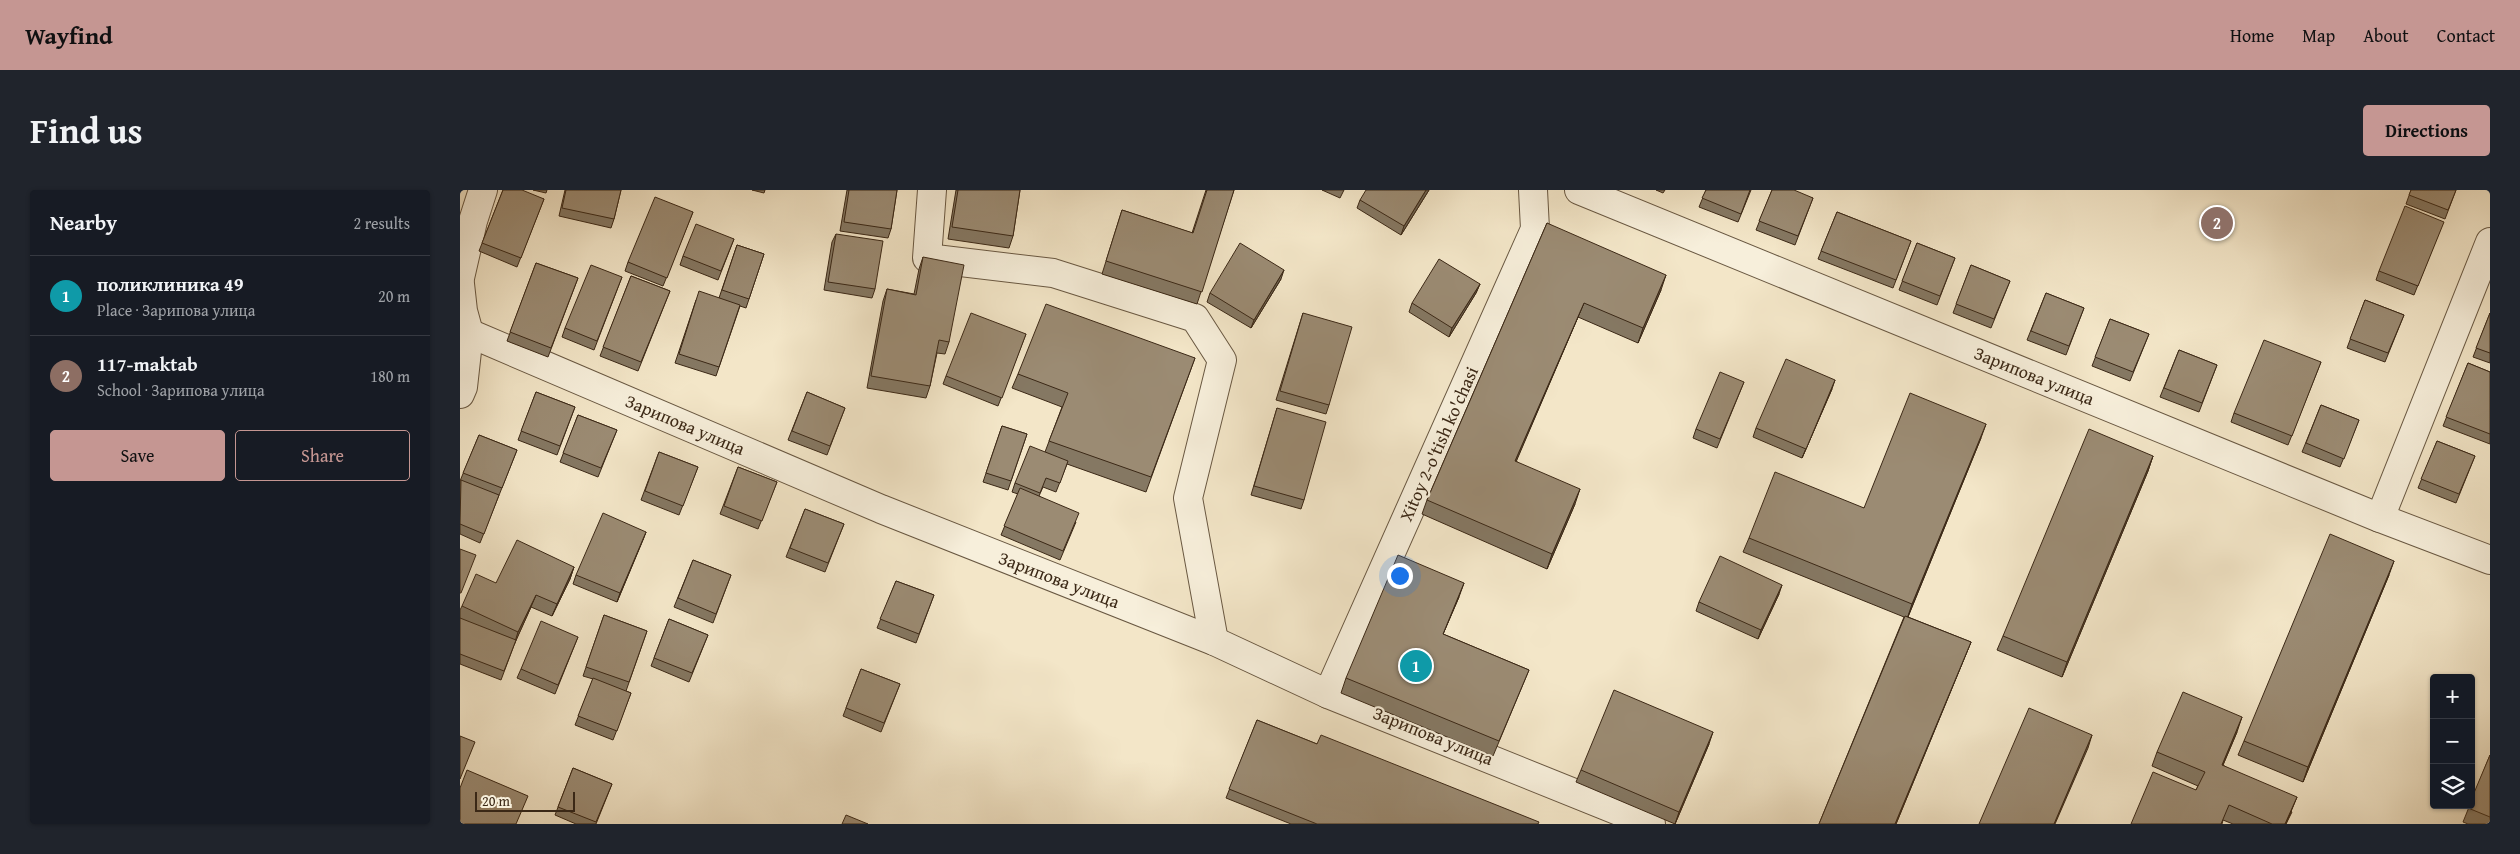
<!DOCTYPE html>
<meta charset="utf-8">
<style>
body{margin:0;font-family:"Gentium Book Plus",serif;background:#20242c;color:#f1f3f6}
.controls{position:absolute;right:15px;bottom:15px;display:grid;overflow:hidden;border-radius:5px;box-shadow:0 1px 4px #0004}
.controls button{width:45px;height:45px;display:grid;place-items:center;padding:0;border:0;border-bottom:1px solid #363941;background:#171b24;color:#f1f3f6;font:25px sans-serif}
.scale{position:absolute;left:15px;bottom:12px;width:100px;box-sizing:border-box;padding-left:5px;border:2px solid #3b2816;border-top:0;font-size:14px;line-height:18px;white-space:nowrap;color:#3b2816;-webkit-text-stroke:4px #f7efdb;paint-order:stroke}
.you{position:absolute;left:939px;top:385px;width:18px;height:18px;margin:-12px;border:4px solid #fff;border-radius:50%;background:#1a73e8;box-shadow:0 0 0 8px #1a73e833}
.badge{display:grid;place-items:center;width:32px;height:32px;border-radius:50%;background:#c59692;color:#fff;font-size:16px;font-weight:700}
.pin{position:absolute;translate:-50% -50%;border:2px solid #fff;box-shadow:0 1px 5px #0006}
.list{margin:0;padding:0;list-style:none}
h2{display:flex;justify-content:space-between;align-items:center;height:65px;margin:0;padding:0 20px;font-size:21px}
h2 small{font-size:16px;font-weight:400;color:#9ea1a6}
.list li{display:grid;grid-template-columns:32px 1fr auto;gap:15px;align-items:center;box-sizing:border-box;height:80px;padding:0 20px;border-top:1px solid #363941}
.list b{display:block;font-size:19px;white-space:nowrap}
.list p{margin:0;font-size:16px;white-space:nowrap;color:#9ea1a6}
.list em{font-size:16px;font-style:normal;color:#9ea1a6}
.actions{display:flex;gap:10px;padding:15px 20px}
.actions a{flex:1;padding:11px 0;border:1px solid #c59692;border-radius:5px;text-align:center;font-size:18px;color:#c59692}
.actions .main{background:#c59692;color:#111}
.icon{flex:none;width:28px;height:28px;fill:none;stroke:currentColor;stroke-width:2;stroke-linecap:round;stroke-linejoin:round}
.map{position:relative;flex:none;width:2030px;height:634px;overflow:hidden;border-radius:5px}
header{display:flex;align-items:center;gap:30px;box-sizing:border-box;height:70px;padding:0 25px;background:#c59692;color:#111}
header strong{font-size:24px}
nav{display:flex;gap:28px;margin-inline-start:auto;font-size:18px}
.intro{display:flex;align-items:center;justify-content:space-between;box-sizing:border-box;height:120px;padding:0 30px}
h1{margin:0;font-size:35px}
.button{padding:12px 22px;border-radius:5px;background:#c59692;color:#111;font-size:18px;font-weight:700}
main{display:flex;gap:30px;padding:0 30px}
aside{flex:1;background:#171b24;border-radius:5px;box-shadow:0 1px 4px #0004}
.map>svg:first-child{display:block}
</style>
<header>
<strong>Wayfind</strong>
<nav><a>Home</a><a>Map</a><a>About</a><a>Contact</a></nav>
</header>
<div class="intro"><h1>Find us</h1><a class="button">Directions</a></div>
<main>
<aside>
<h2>Nearby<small>2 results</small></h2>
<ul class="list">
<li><span class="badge" style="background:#0f9aa8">1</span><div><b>поликлиника 49</b><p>Place · Зарипова улица</p></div><em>20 m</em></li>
<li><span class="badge" style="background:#8d6e63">2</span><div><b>117-maktab</b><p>School · Зарипова улица</p></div><em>180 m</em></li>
</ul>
<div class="actions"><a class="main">Save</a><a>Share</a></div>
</aside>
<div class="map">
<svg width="2030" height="634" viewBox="0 0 2030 634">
<rect width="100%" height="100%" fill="#f3e6c8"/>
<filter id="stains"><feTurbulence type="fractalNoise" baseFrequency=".004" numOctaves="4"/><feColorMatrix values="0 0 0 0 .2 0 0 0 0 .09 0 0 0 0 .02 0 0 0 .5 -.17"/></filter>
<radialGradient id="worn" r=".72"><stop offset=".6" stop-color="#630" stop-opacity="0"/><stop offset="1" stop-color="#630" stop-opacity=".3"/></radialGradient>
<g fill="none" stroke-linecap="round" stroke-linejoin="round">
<!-- minor casing -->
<g stroke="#695842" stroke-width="30">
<g id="minor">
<polyline points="472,0 467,68 593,83 735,128 762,170 728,308 754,451"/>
<polyline points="1119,0 1920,328 2030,370"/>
<polyline points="0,88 13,31 23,0"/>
<polyline points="0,94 3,121 9,143 3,197 0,204"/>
<polyline points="9,143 421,319 754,451 868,504 1191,634"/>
<polyline points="1920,328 2030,52"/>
<polyline points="868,504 1075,39 1073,0"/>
</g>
</g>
<!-- minor -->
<use href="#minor" stroke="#f7efdb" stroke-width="28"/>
</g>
<!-- wall -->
<g fill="#857863" stroke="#3b2816">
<polygon points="43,0 84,9 57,77 19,61"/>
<polygon points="73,0 87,0 86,3"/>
<polygon points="105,0 161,0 154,29 151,38 99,26"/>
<polygon points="292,0 305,0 304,3"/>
<polygon points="387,0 437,0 431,39 428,48 380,41"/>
<polygon points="496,0 560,0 553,46 549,58 488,49"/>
<polygon points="746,0 774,0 737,114 642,84 662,20 732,43"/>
<polygon points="862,0 884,0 880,8"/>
<polygon points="969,0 941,45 897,18 900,10"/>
<polygon points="1196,0 1205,0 1203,3"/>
<polygon points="1246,0 1291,0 1278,32 1239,17"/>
<polygon points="1312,0 1353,8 1335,55 1296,40"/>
<polygon points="1951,0 1996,0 1985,29 1946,14"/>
<polygon points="233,22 203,96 165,81 168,72"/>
<polygon points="1377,22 1451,51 1433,98 1358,69"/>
<polygon points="1087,33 1201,100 1178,153 1118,127 1056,271 1115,314 1087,379 962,324 967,310"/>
<polygon points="1980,40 1954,105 1916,90 1919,81"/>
<polygon points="376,44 415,99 412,108 364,100 372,52"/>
<polygon points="274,49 258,90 220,75 223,66"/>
<polygon points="1457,53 1495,68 1477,115 1439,100"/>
<polygon points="277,55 304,64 286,118 280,116 256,186 215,173 236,110 259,108"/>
<polygon points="463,67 489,152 485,164 477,163 470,196 466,208 407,198 423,111 427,99 454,104 459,79"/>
<polygon points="76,73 118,88 88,167 47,151"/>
<polygon points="1511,75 1550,91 1531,138 1493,123"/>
<polygon points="171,86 210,101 178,181 140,166"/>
<polygon points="162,87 134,160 102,147 105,138"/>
<polygon points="821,89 791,138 747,112 750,103"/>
<polygon points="1020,94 1016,103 989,147 949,122 952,113"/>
<polygon points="1586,103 1624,118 1606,165 1567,150"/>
<polygon points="1905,110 1944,125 1925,172 1887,158"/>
<polygon points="843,123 869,215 866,224 816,210"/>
<polygon points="2030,123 2030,173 2013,167"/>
<polygon points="1650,129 1689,144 1670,191 1632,176"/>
<polygon points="566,144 538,216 483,194 486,186"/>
<polygon points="1719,160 1757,175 1739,222 1700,207"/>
<polygon points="735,168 686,302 607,274 596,302 583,297 579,306 616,332 600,370 541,345 558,304 552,302 555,293 585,262 602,217 552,198 558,184"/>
<polygon points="1861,172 1828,255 1771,232 1774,223"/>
<polygon points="2008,173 2030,182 2030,254 1983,236"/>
<polygon points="1284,192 1257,258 1233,248 1236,239"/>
<polygon points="1372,199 1342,268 1293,247 1296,238"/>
<polygon points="76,202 115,217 97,265 58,250"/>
<polygon points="347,202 385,218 367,265 328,250"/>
<polygon points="1861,215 1899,230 1880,277 1842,262"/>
<polygon points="817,218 844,310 841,319 791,305"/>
<polygon points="118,225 157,240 138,287 100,272"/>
<polygon points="542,236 567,244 548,300 523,292"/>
<polygon points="19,245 57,260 20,353 0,344 0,291"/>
<polygon points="1521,248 1448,427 1511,452 1436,634 1359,634 1444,427 1283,362 1289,348 1404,318"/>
<polygon points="1977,251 2015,266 1996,313 1958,298"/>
<polygon points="199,262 238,277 219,325 181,310"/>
<polygon points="1693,266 1688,281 1602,487 1537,460 1543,446"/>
<polygon points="278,277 317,292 298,339 260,324"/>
<polygon points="345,319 384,334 365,382 326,367"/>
<polygon points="186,342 157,412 113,394 116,385"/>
<polygon points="233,370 271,385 253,433 214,417"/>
<polygon points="114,377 110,389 92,426 71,417 56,450 41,490 0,474 0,420 2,416 36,393"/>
<polygon points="1929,385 1843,592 1778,565 1784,551"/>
<polygon points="436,391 474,405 456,453 417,438"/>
<polygon points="1319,404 1298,449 1236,421 1239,412"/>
<polygon points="999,407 983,444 1069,480 1033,566 881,503 886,488"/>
<polygon points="144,425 187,441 166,501 171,503 153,550 115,535 133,489 123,486"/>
<polygon points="209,429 248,445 229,492 191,476"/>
<polygon points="118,447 95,504 57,488 61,479"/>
<polygon points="401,479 440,494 421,542 383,526"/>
<polygon points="797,530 857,554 1078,634 831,634 766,608"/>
<polygon points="1777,542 1763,575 1832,622 1826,634 1773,634 1763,630 1762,634 1671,634 1736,600 1738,596 1692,576 1697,562"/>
<polygon points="1249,554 1215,634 1116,592 1121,580"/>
<polygon points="2030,565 2030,634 2008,634 2003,632"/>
<polygon points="113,578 152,594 136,634 116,634 95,625"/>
</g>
<!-- shaded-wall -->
<g fill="#6c6150" stroke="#3b2816">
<polygon points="966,0 969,0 941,45 944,36"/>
<polygon points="824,80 821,89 791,138 794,130"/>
<polygon points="1206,85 1201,100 1178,153 1183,138"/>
<polygon points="1020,94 1016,103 989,147 992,138"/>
<polygon points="1124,113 1118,127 1050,286 1055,271"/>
<polygon points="1375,190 1372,199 1342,268 1346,259"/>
<polygon points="1526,234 1521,248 1447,429 1452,414"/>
<polygon points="1693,266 1688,281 1602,487 1607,472"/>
<polygon points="1120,299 1115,314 1087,379 1092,364"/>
<polygon points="186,342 183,350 157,412 160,403"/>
<polygon points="1934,371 1929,385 1843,592 1848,577"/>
<polygon points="114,377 110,389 92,426 97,414"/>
<polygon points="1004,393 999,407 977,458 983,444"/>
<polygon points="1322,395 1319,404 1298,449 1301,440"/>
<polygon points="76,405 71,417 54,455 58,442"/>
<polygon points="1511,452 1436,634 1435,634"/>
<polygon points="1782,527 1777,542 1757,589 1762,575"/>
<polygon points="1253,542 1249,554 1215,634 1219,622"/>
<polygon points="1632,545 1628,558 1595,634 1594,634"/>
<polygon points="1837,607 1826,634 1825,634"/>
</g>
<!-- building -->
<g fill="#9b8b73" stroke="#3b2816">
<polygon points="43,0 62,0 84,9 61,68 22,53"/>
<polygon points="106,0 161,0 154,29 102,18"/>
<polygon points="389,0 437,0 431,39 384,32"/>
<polygon points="498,0 560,0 553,46 492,37"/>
<polygon points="747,0 774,0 742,102 646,71 662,20 733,43"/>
<polygon points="906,0 966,0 944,36 900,10"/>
<polygon points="1246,0 1290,0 1281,24 1242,8"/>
<polygon points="1312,0 1334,0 1353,8 1338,46 1299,31"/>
<polygon points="1951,0 1996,0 1988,20 1949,5"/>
<polygon points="195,7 233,22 207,88 168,72"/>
<polygon points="1945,16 1984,32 1958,96 1919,81"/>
<polygon points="1377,22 1451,51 1436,90 1361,61"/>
<polygon points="1087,33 1206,85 1183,138 1124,113 1055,271 1120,299 1092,364 967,310"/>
<polygon points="236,34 274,49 261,81 223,66"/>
<polygon points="376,44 423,51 415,99 368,92"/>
<polygon points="780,53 824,80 794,130 750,103"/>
<polygon points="1457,53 1495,68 1480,106 1442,91"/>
<polygon points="277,55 304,64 289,109 262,100"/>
<polygon points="463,67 504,75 489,152 479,150 470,196 411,186 427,99 456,105"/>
<polygon points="979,69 1020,94 992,138 952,113"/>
<polygon points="76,73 118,88 91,158 50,142"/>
<polygon points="131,75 162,87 137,151 105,138"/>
<polygon points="1511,75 1550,91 1534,129 1496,114"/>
<polygon points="171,86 210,101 181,172 143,157"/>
<polygon points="239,101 280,115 259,177 219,164"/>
<polygon points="1586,103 1624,118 1609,156 1571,141"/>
<polygon points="1905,110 1944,125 1928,163 1890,149"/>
<polygon points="586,114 735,168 691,287 589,251 608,203 558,184"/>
<polygon points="511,123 566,144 542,208 486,186"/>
<polygon points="843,123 892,137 869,215 820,201"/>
<polygon points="2030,123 2030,163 2016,158"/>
<polygon points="1650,129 1689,144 1673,182 1635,167"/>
<polygon points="1804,150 1861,172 1832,246 1774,223"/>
<polygon points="1719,160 1757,175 1742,213 1704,198"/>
<polygon points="1326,169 1375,190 1346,259 1296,238"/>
<polygon points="2008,173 2030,182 2030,244 1986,227"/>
<polygon points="1260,182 1284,192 1260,249 1236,239"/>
<polygon points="76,202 115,217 100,256 61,241"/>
<polygon points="347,202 385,218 370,256 332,241"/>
<polygon points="1450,203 1526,234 1452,414 1289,348 1315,282 1404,318"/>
<polygon points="1861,215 1899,230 1884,269 1846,253"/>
<polygon points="817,218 866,232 844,310 794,296"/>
<polygon points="118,225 157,240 141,278 103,263"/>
<polygon points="542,236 567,244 551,291 526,283"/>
<polygon points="1629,239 1693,266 1607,472 1543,446"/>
<polygon points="19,245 57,260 42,298 3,283"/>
<polygon points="1977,251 2015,266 1999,304 1961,289"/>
<polygon points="570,256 608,271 600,293 586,288 580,303 555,293"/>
<polygon points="199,262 238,277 223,316 185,301"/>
<polygon points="278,277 317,292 302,331 264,316"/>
<polygon points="1,290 39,305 24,344 0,334"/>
<polygon points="560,298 619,323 603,361 544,336"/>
<polygon points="345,319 384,334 368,373 330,358"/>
<polygon points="143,323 186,342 160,403 116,385"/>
<polygon points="1870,344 1934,371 1848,577 1784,551"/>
<polygon points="57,350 114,377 97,414 76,405 58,442 2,416 16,384 36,393"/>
<polygon points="0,359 16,365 1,403 0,403"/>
<polygon points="938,365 1004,393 983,444 1069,480 1039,551 886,488"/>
<polygon points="1260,366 1322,395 1301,440 1239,412"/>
<polygon points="233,370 271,385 256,424 218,408"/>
<polygon points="436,391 474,405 459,444 420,429"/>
<polygon points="144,425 187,441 169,492 126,477"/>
<polygon points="1445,426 1511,452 1435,634 1359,634"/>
<polygon points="0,428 56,450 44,481 0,464"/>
<polygon points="209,429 248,445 232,483 194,468"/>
<polygon points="81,431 118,447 98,495 61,479"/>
<polygon points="401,479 440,494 424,533 386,518"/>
<polygon points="133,488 171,503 157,541 118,526"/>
<polygon points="1154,500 1253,542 1219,622 1121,580"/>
<polygon points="1723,502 1782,527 1762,575 1837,607 1825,634 1812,634 1769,615 1761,634 1671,634 1693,582 1736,600 1745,582 1697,562"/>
<polygon points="1569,518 1632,545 1594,634 1519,634"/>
<polygon points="797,530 857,554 861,545 1079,632 1078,634 857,634 769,599"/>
<polygon points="0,546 15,552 0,589"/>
<polygon points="2030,565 2030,627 2008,618 2009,615 2011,615 2011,610"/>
<polygon points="113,578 152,594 136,632 98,617"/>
<polygon points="7,580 68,606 56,634 0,634 0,598"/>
<polygon points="386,625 408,634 382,634"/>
</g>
<g text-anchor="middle" stroke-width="4.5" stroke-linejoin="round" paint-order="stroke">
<!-- street labels -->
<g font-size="18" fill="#3b2816" stroke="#f7efdb">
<text transform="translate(1574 186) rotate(22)" y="6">Зарипова улица</text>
<text transform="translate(225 235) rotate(23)" y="6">Зарипова улица</text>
<text transform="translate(979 254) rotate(-66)" y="6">Xitoy 2-o'tish ko'chasi</text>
<text transform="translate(599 390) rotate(21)" y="6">Зарипова улица</text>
<text transform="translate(973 546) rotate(22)" y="6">Зарипова улица</text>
</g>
</g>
<rect width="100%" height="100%" filter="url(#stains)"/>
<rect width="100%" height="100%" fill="url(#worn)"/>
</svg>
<div class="controls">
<button>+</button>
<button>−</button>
<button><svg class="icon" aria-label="layers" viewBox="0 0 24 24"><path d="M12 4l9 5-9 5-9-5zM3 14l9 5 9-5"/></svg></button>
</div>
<div class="scale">20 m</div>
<div class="you"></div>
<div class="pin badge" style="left:956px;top:476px;background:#0f9aa8">1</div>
<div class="pin badge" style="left:1757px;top:33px;background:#8d6e63">2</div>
</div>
</main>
